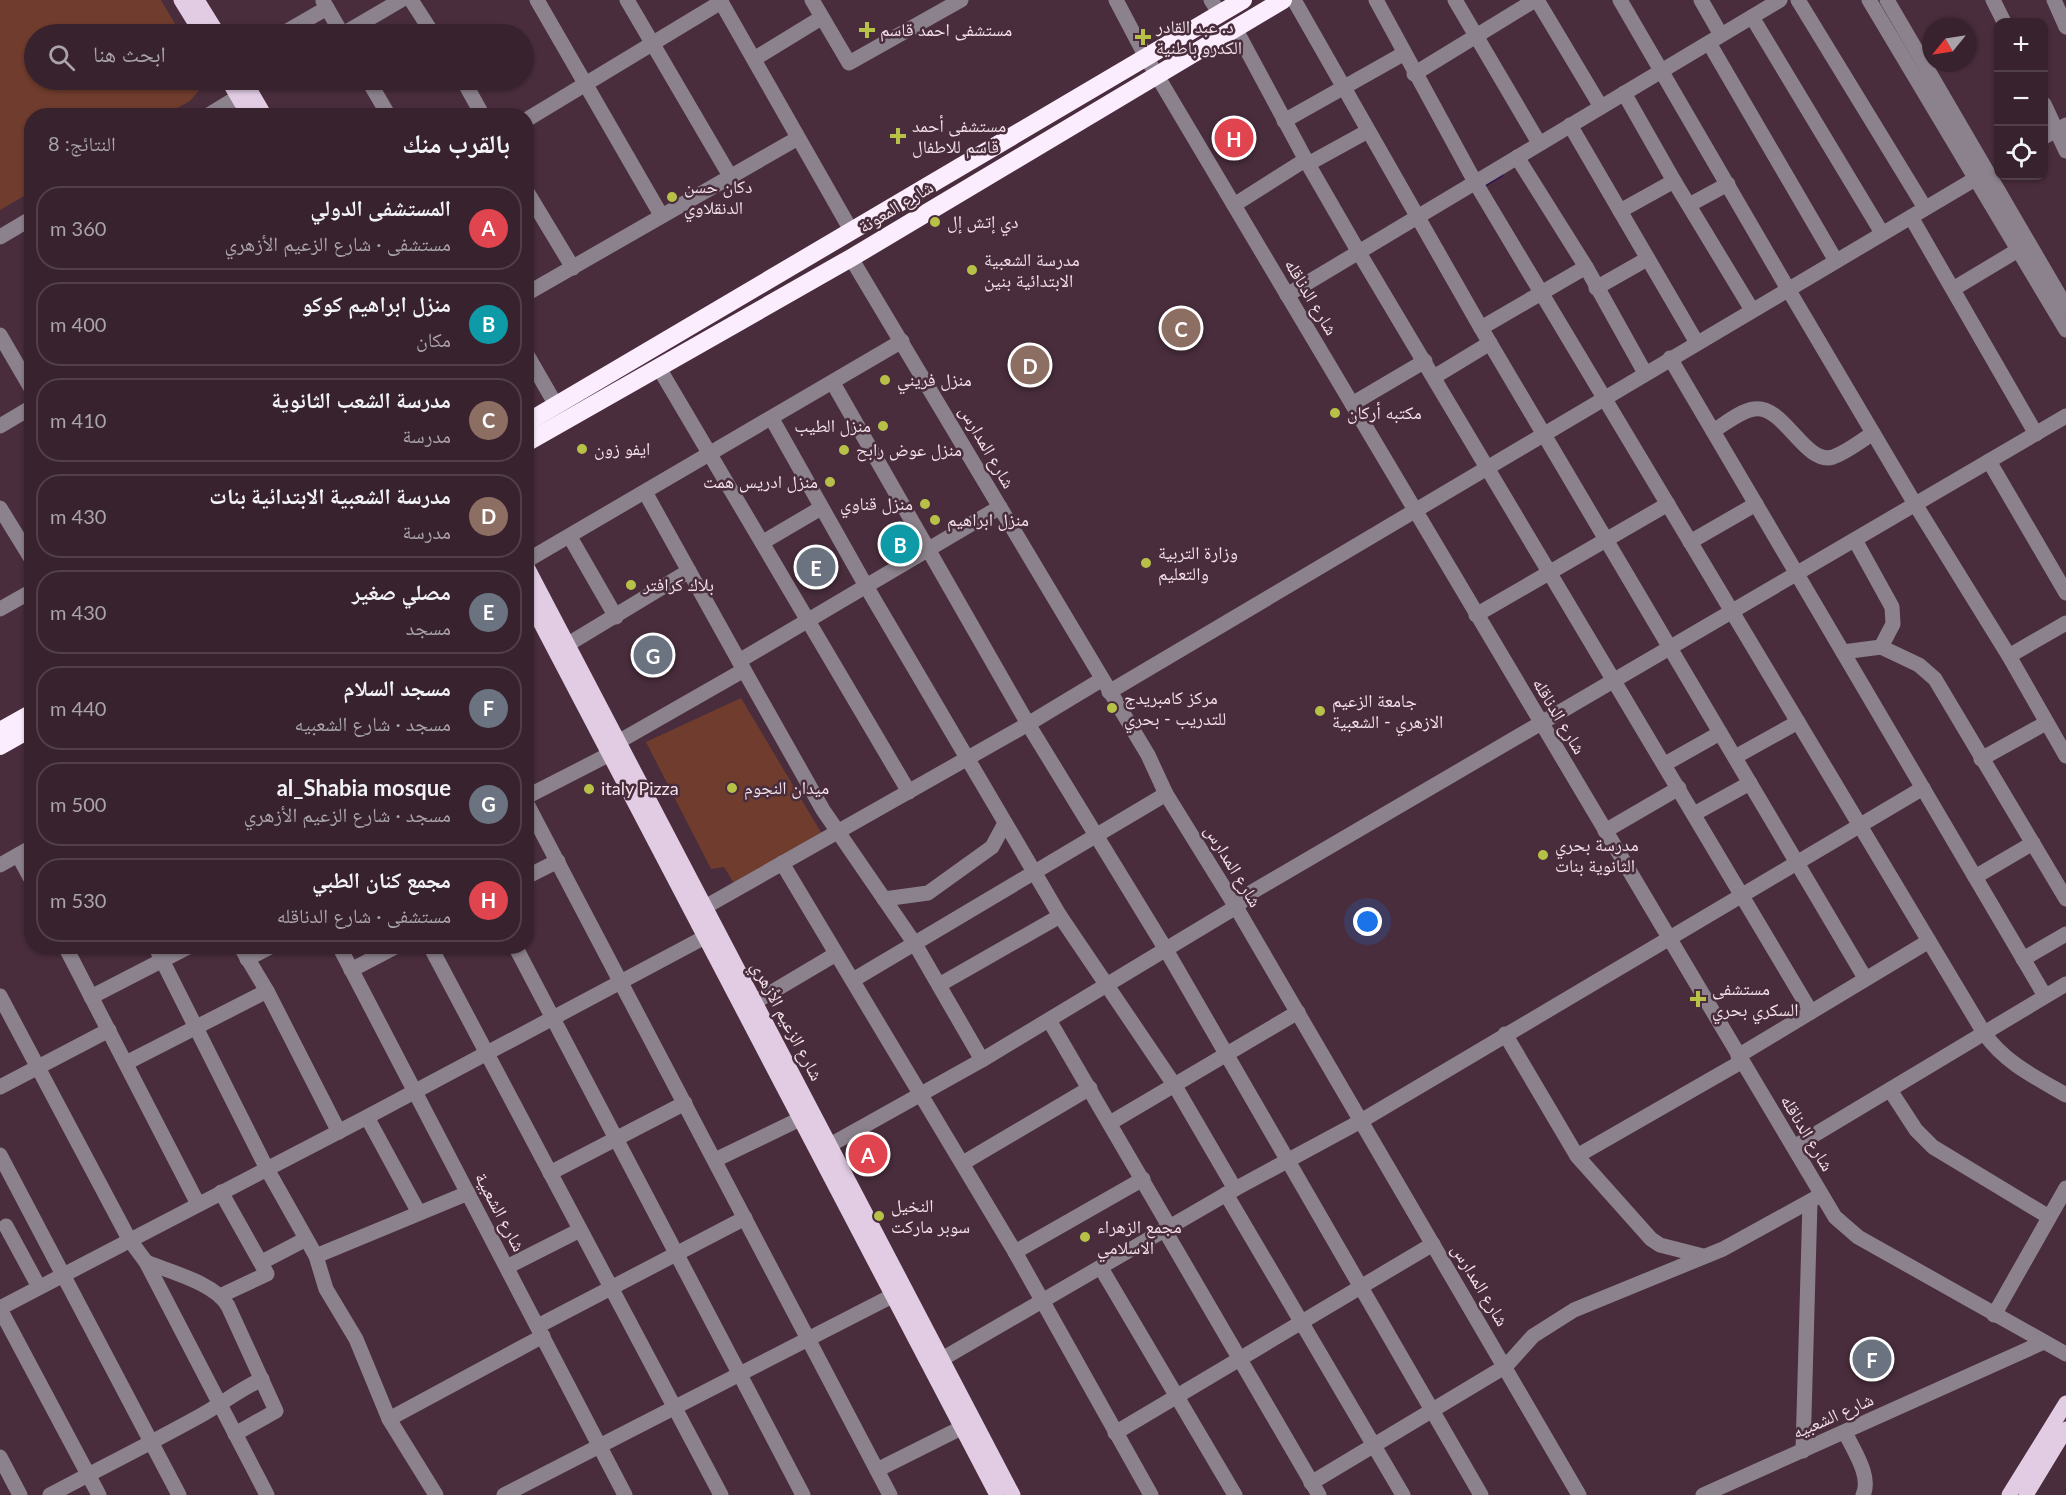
<!DOCTYPE html>
<html lang="ar">
<meta charset="utf-8">
<style>
body{margin:0;font-family:Lato,"Noto Naskh Arabic",sans-serif;background:#422f39;color:#f1f3f6;direction:rtl}
.controls{position:absolute;right:18px;top:18px;display:grid;overflow:hidden;border-radius:12px;box-shadow:0 2px 4px #0004}
.controls button{width:54px;height:54px;display:grid;place-items:center;padding:0;border:0;border-bottom:2px solid #513f49;background:#37222d;color:#f1f3f6;font:30px sans-serif}
.compass{position:absolute;left:1922px;top:18px;width:54px;height:54px;border-radius:50%;background:#37222d;box-shadow:0 2px 4px #0004;rotate:240deg}
.you{position:absolute;left:1368px;top:922px;width:21px;height:21px;margin:-15px;border:4px solid #fff;border-radius:50%;background:#1a73e8;box-shadow:0 0 0 9px #1a73e833}
.badge{display:grid;place-items:center;width:39px;height:39px;border-radius:50%;background:#b7c148;color:#fff;font-size:20px;font-weight:700}
.pin{position:absolute;translate:-50% -50%;border:3px solid #fff;box-shadow:0 2px 6px #0006}
.list{margin:0;padding:0;list-style:none}
h2{display:flex;justify-content:space-between;align-items:center;height:78px;margin:0;padding:0 24px;font-size:26px}
h2 small{font-size:20px;font-weight:400;color:#aaa4aa}
.list li{display:grid;grid-template-columns:39px 1fr auto;gap:18px;align-items:center;box-sizing:border-box;height:84px;margin:0 12px 12px;padding:0 12px;border:2px solid #513f49;border-radius:24px}
.list b{display:block;font-size:22px;white-space:nowrap}
.list p{margin:0;font-size:20px;white-space:nowrap;color:#aaa4aa}
.list em{font-size:20px;font-style:normal;color:#aaa4aa}
.icon{flex:none;width:33px;height:33px;fill:none;stroke:currentColor;stroke-width:2;stroke-linecap:round;stroke-linejoin:round}
.map{position:relative;flex:none;width:2066px;height:1495px;overflow:hidden;direction:ltr}
.search{position:absolute;background:#37222d;box-shadow:0 2px 4px #0004;left:24px;top:24px;width:510px;height:66px;display:flex;align-items:center;gap:15px;box-sizing:border-box;padding:0 21px;border-radius:33px;color:#aaa4aa;font-size:22px}
.panel{position:absolute;background:#37222d;box-shadow:0 2px 4px #0004;left:24px;top:108px;width:510px;height:846px;border-radius:24px;direction:rtl}
.map>svg:first-child{display:block}
</style>
<div class="map">
<svg width="2066" height="1495" viewBox="0 0 2066 1495">
<rect width="100%" height="100%" fill="#492d3c"/>
<!-- green -->
<g fill="#6f3c2d">
<polygon points="0,0 161,0 181,34 34,34 34,80 201,80 199,90 190,101 164,115 32,116 31,192 0,210"/>
<polygon points="741,698 822,834 735,885 724,867 711,869 646,742"/>
</g>
<g fill="none" stroke-linecap="round" stroke-linejoin="round">
<!-- stream -->
<polyline stroke="#2b1051" stroke-width="3" points="1482,187 1502,175"/>
<!-- minor -->
<g stroke="#8c828d" stroke-width="15">
<polyline points="411,0 433,34"/>
<polyline points="537,0 661,215"/>
<polyline points="627,0 730,176"/>
<polyline points="720,0 852,232"/>
<polyline points="812,0 849,63 961,0"/>
<polyline points="1116,0 1146,57 1835,1217 1858,1237 2066,1354"/>
<polyline points="1211,0 1220,14"/>
<polyline points="1294,0 1481,328 1865,978"/>
<path d="M1376 0 1475 182 1984 1033C2005 1063 2035 1077 2066 1095"/>
<polyline points="1455,0 1539,143"/>
<polyline points="1537,0 1601,107"/>
<polyline points="1620,0 1788,289 1915,504 2009,656 2066,756"/>
<polyline points="1701,0 1721,35"/>
<polyline points="1798,0 1925,208"/>
<polyline points="1869,0 2066,330"/>
<polyline points="1887,0 2066,307"/>
<polyline points="1993,0 2004,22"/>
<polyline points="2054,0 2066,27"/>
<polyline points="323,1 342,34"/>
<polyline points="1752,17 1882,233"/>
<polyline points="1235,28 1308,164 1361,256 1811,1012"/>
<polyline points="282,34 327,8"/>
<polyline points="343,34 401,0"/>
<polyline points="1709,43 1836,261"/>
<polyline points="754,59 821,18"/>
<polyline points="1414,74 1535,0"/>
<polyline points="368,80 389,116"/>
<polyline points="463,80 483,116"/>
<polyline points="1624,93 1674,181 1752,310"/>
<polyline points="2044,104 2066,151"/>
<polyline points="207,116 238,97"/>
<polyline points="526,120 721,2"/>
<polyline points="1284,121 1403,54"/>
<polyline points="1570,125 1697,343"/>
<polyline points="2044,137 2066,125"/>
<polyline points="1517,157 1586,267 1645,373"/>
<polyline points="526,190 573,268"/>
<polyline points="1234,205 1305,160 1308,164 1368,131"/>
<polyline points="1689,205 1728,184"/>
<polyline points="1620,211 1674,181"/>
<polyline points="1911,217 2036,434"/>
<polyline points="0,237 32,218"/>
<polyline points="851,258 1148,755 1166,794 1236,907 1579,1495"/>
<polyline points="1596,288 1647,259"/>
<polyline points="1953,289 2018,250"/>
<polyline points="526,294 798,138"/>
<polyline points="1287,295 1780,0"/>
<polyline points="1481,328 1586,267"/>
<polyline points="0,335 32,390"/>
<polyline points="526,353 556,405"/>
<polyline points="1670,358 2045,996"/>
<polyline points="659,368 909,792"/>
<polyline points="1434,377 1490,343"/>
<polyline points="833,383 1028,724 1165,948 1481,1495"/>
<polyline points="1352,404 1425,361"/>
<polyline points="772,419 866,586 1060,916 1175,1086 1235,1189"/>
<polyline points="0,426 32,407"/>
<path d="M1713 431C1725 424 1740 411 1754 409 1784 404 1805 466 1833 457 1847 452 1861 441 1873 433"/>
<polyline points="1989,461 2066,593"/>
<polyline points="645,492 739,661"/>
<polyline points="0,508 32,560"/>
<polyline points="570,537 616,617"/>
<polyline points="1855,540 1892,607 1893,624 1881,647 1919,665 1935,679 2066,899"/>
<polyline points="763,542 821,508"/>
<polyline points="1690,542 1756,504"/>
<polyline points="526,561 902,341"/>
<polyline points="0,609 32,591"/>
<polyline points="1476,615 1668,504"/>
<polyline points="570,643 689,571"/>
<polyline points="1843,652 1881,647"/>
<polyline points="2009,656 2066,623"/>
<polyline points="744,670 823,810 915,944 982,1060"/>
<polyline points="1109,692 1975,179"/>
<polyline points="618,742 744,670 739,661 1000,507"/>
<polyline points="1735,757 1798,722"/>
<polyline points="1981,759 2046,723"/>
<polyline points="1665,764 1720,733"/>
<polyline points="526,797 610,754"/>
<polyline points="526,802 890,1495"/>
<polyline points="1694,814 1750,783"/>
<polyline points="1605,831 1679,788"/>
<polyline points="18,855 32,881"/>
<polyline points="782,863 1015,1252 1151,1495"/>
<polyline points="0,865 32,847"/>
<polyline points="526,877 558,861"/>
<polyline points="1975,877 2033,843"/>
<polyline points="884,899 928,893 992,847 1005,823"/>
<polyline points="705,907 1028,724 1101,680"/>
<polyline points="65,946 198,1204"/>
<polyline points="155,946 267,1169 316,1256 326,1289 356,1339 389,1419 436,1495"/>
<polyline points="240,946 267,991 339,1132"/>
<polyline points="339,946 625,1495"/>
<polyline points="430,946 721,1495"/>
<polyline points="515,946 803,1495"/>
<polyline points="247,959 272,946"/>
<polyline points="2023,959 2066,934"/>
<polyline points="351,970 397,946"/>
<polyline points="853,980 1166,794"/>
<polyline points="939,985 1060,916"/>
<polyline points="0,996 129,1239 146,1262 267,1495"/>
<polyline points="91,997 190,946"/>
<polyline points="755,1002 836,954"/>
<polyline points="1049,1020 1169,1226"/>
<polyline points="1505,1034 1577,1156"/>
<polyline points="1738,1056 1929,941"/>
<polyline points="126,1063 267,991"/>
<polyline points="0,1087 109,1030"/>
<polyline points="1890,1090 1916,1130 1933,1147 2049,1217"/>
<polyline points="367,1117 419,1213"/>
<polyline points="1110,1123 1298,1012"/>
<polyline points="830,1145 982,1060 1236,907 1252,892 2066,416"/>
<polyline points="1794,1147 2066,984"/>
<polyline points="0,1155 179,1495"/>
<polyline points="715,1160 800,1119"/>
<polyline points="963,1163 1090,1088"/>
<polyline points="550,1173 685,1103"/>
<polyline points="221,1192 267,1274 222,1295"/>
<polyline points="1226,1194 1403,1495"/>
<polyline points="6,1226 39,1287"/>
<polyline points="1164,1229 1319,1495"/>
<polyline points="1015,1252 1143,1179"/>
<polyline points="316,1256 468,1193"/>
<polyline points="1703,1256 1660,1245 1651,1239 1577,1156 1741,1062"/>
<path d="M146 1262C170 1272 215 1283 228 1306L276 1411 235 1434"/>
<polyline points="262,1262 306,1239"/>
<polyline points="507,1267 580,1230"/>
<polyline points="1101,1268 1235,1495"/>
<polyline points="0,1308 367,1117 705,937"/>
<polyline points="0,1309 99,1495"/>
<polyline points="1994,1315 2066,1188"/>
<polyline points="538,1326 745,1218"/>
<polyline points="942,1359 1235,1189 1361,1121 1923,788"/>
<polyline points="389,1419 543,1336"/>
<path d="M1845 1432C1853 1450 1872 1476 1863 1495"/>
<polyline points="1115,1433 1433,1244"/>
<polyline points="1803,1451 1810,1202"/>
<polyline points="0,1457 20,1495"/>
<polyline points="877,1470 961,1428"/>
<polyline points="1311,1483 1506,1366 1533,1336 1574,1310 1723,1249 1821,1195"/>
<path d="M50 1495C99 1469 149 1444 198 1417 220 1405 239 1390 262 1379"/>
<polyline points="504,1495 892,1296"/>
<polyline points="1703,1495 2044,1342"/>
</g>
<!-- major -->
<g stroke="#e1cce4" stroke-width="15">
<polyline points="181,0 202,34"/>
<polyline points="197,0 218,34"/>
<polyline points="228,80 249,116"/>
<polyline points="244,80 265,116"/>
<polyline points="526,565 1013,1495"/>
<polyline points="526,595 997,1495"/>
<polyline points="2009,1495 2066,1403"/>
<polyline points="2026,1495 2066,1429"/>
</g>
<!-- highway -->
<g stroke="#fcedfe" stroke-width="18">
<polyline points="526,423 1243,0"/>
<polyline points="526,443 851,258 1283,0"/>
<polyline points="0,731 32,713"/>
<polyline points="0,746 32,728"/>
</g>
</g>
<!-- markers -->
<g fill="#b7c148" stroke="#492d3c" stroke-width="2">
<path d="M864 21h6v6h6v6h-6v6h-6v-6h-6v-6h6z"/>
<path d="M1140 28h6v6h6v6h-6v6h-6v-6h-6v-6h6z"/>
<path d="M895 127h6v6h6v6h-6v6h-6v-6h-6v-6h6z"/>
<circle cx="672" cy="197" r="6"/>
<circle cx="935" cy="222" r="6"/>
<circle cx="972" cy="270" r="6"/>
<circle cx="885" cy="380" r="6"/>
<circle cx="1335" cy="413" r="6"/>
<circle cx="883" cy="426" r="6"/>
<circle cx="582" cy="449" r="6"/>
<circle cx="844" cy="450" r="6"/>
<circle cx="830" cy="482" r="6"/>
<circle cx="925" cy="504" r="6"/>
<circle cx="935" cy="520" r="6"/>
<circle cx="1146" cy="563" r="6"/>
<circle cx="631" cy="585" r="6"/>
<circle cx="1112" cy="708" r="6"/>
<circle cx="1320" cy="711" r="6"/>
<circle cx="732" cy="788" r="6"/>
<circle cx="589" cy="789" r="6"/>
<circle cx="1543" cy="855" r="6"/>
<path d="M1695 990h6v6h6v6h-6v6h-6v-6h-6v-6h6z"/>
<circle cx="879" cy="1216" r="6"/>
<circle cx="1085" cy="1237" r="6"/>
</g>
<g text-anchor="middle" stroke-width="5" stroke-linejoin="round" paint-order="stroke">
<!-- poi labels -->
<g font-size="18" fill="#f3e1e9" stroke="#492d3c" text-anchor="start">
<text x="1156" y="33">د. عبد القادر<tspan x="1156" dy="21">الكدرو باطنية</tspan></text>
<text x="880" y="36">مستشفى احمد قاسم</text>
<text x="912" y="132">مستشفى أحمد<tspan x="912" dy="21">قاسم للاطفال</tspan></text>
<text x="684" y="193">دكان حسن<tspan x="684" dy="21">الدنقلاوي</tspan></text>
<text x="947" y="228">دي إتش إل</text>
<text x="984" y="266">مدرسة الشعبية<tspan x="984" dy="21">الابتدائية بنين</tspan></text>
<text x="897" y="386">منزل فريني</text>
<text x="1347" y="419">مكتبه أركان</text>
<text x="871" y="432" text-anchor="end">منزل الطيب</text>
<text x="594" y="455">ايفو زون</text>
<text x="856" y="456">منزل عوض رابح</text>
<text x="818" y="488" text-anchor="end">منزل ادريس همت</text>
<text x="913" y="510" text-anchor="end">منزل قناوي</text>
<text x="947" y="526">منزل ابراهيم</text>
<text x="1158" y="559">وزارة التربية<tspan x="1158" dy="21">والتعليم</tspan></text>
<text x="643" y="591">بلاك كرافتر</text>
<text x="1124" y="704">مركز كامبريدج<tspan x="1124" dy="21">للتدريب - بحري</tspan></text>
<text x="1332" y="707">جامعة الزعيم<tspan x="1332" dy="21">الازهري - الشعبية</tspan></text>
<text x="744" y="794">ميدان النجوم</text>
<text x="601" y="795">italy Pizza</text>
<text x="1555" y="851">مدرسة بحري<tspan x="1555" dy="21">الثانوية بنات</tspan></text>
<text x="1712" y="995">مستشفى<tspan x="1712" dy="21">السكري بحري</tspan></text>
<text x="891" y="1212">النخيل<tspan x="891" dy="21">سوبر ماركت</tspan></text>
<text x="1097" y="1233">مجمع الزهراء<tspan x="1097" dy="21">الاسلامي</tspan></text>
</g>
<!-- street labels -->
<g font-size="18" fill="#f3e1e9" stroke="#492d3c">
<text transform="translate(896 207) rotate(-31)" y="6">شارع المعونة</text>
<text transform="translate(1311 297) rotate(59)" y="6">شارع الدناقله</text>
<text transform="translate(987 447) rotate(60)" y="6">شارع المدارس</text>
<text transform="translate(1559 716) rotate(59)" y="6">شارع الدناقله</text>
<text transform="translate(1233 866) rotate(59)" y="6">شارع المدارس</text>
<text transform="translate(787 1021) rotate(62)" y="6">شارع الزعيم الأزهري</text>
<text transform="translate(1807 1133) rotate(59)" y="6">شارع الدناقله</text>
<text transform="translate(500 1212) rotate(62)" y="6">شارع الشعبية</text>
<text transform="translate(1480 1285) rotate(59)" y="6">شارع المدارس</text>
<text transform="translate(1833 1416) rotate(-24)" y="6">شارع الشعبيه</text>
</g>
</g>
</svg>
<div class="controls">
<button>+</button>
<button>−</button>
<button><svg class="icon" aria-label="locate" viewBox="0 0 24 24"><circle cx="12" cy="12" r="6"/><path d="M12 2v4M12 18v4M2 12h4M18 12h4"/></svg></button>
</div>
<svg class="compass" viewBox="-18 -18 36 36"><path d="M0-13l5 13h-10z" fill="#e53935"/><path d="M0 13l5-13h-10z" fill="#aaa4aa"/></svg>
<div class="you"></div>
<div class="pin badge" style="left:868px;top:1154px;background:#e0444e">A</div>
<div class="pin badge" style="left:900px;top:544px;background:#0f9aa8">B</div>
<div class="pin badge" style="left:1181px;top:328px;background:#8d6e63">C</div>
<div class="pin badge" style="left:1030px;top:365px;background:#8d6e63">D</div>
<div class="pin badge" style="left:816px;top:567px;background:#6b7280">E</div>
<div class="pin badge" style="left:1872px;top:1359px;background:#6b7280">F</div>
<div class="pin badge" style="left:653px;top:655px;background:#6b7280">G</div>
<div class="pin badge" style="left:1234px;top:138px;background:#e0444e">H</div>
<div class="search"><svg class="icon" aria-label="search" viewBox="0 0 24 24"><circle cx="10" cy="10" r="6"/><path d="M15 15l6 6"/></svg>ابحث هنا</div>
<section class="panel">
<h2>بالقرب منك<small>النتائج: 8</small></h2>
<ul class="list">
<li><span class="badge" style="background:#e0444e">A</span><div><b>المستشفى الدولي</b><p>مستشفى · شارع الزعيم الأزهري</p></div><em>360 m</em></li>
<li><span class="badge" style="background:#0f9aa8">B</span><div><b>منزل ابراهيم كوكو</b><p>مكان</p></div><em>400 m</em></li>
<li><span class="badge" style="background:#8d6e63">C</span><div><b>مدرسة الشعب الثانوية</b><p>مدرسة</p></div><em>410 m</em></li>
<li><span class="badge" style="background:#8d6e63">D</span><div><b>مدرسة الشعبية الابتدائية بنات</b><p>مدرسة</p></div><em>430 m</em></li>
<li><span class="badge" style="background:#6b7280">E</span><div><b>مصلي صغير</b><p>مسجد</p></div><em>430 m</em></li>
<li><span class="badge" style="background:#6b7280">F</span><div><b>مسجد السلام</b><p>مسجد · شارع الشعبيه</p></div><em>440 m</em></li>
<li><span class="badge" style="background:#6b7280">G</span><div><b>al_Shabia mosque</b><p>مسجد · شارع الزعيم الأزهري</p></div><em>500 m</em></li>
<li><span class="badge" style="background:#e0444e">H</span><div><b>مجمع كنان الطبي</b><p>مستشفى · شارع الدناقله</p></div><em>530 m</em></li>
</ul>
</section>
</div>
